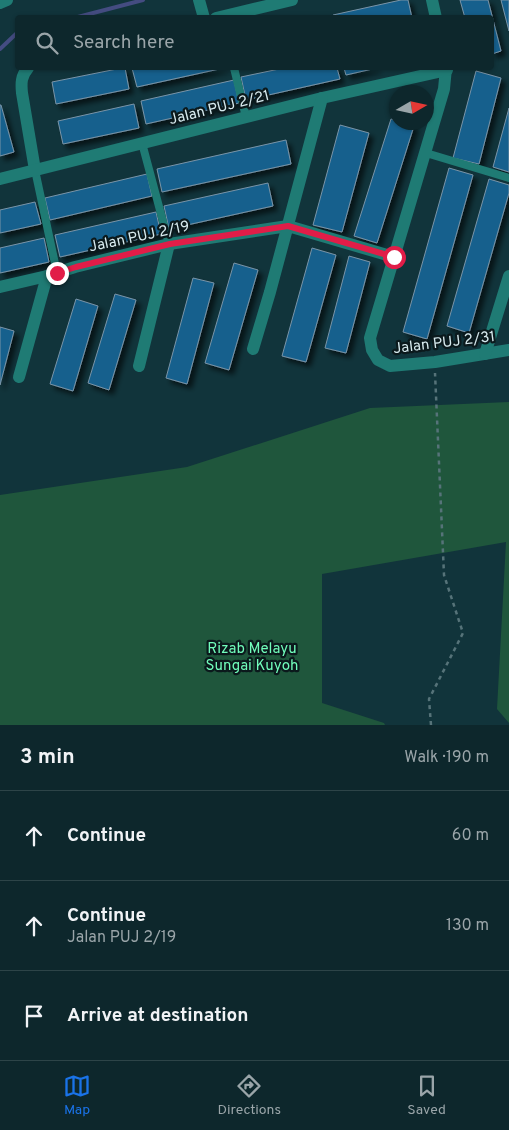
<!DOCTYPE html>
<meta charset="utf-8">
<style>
body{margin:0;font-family:Overpass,sans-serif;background:#1b3338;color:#f1f3f6}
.compass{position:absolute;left:389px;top:85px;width:45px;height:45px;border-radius:50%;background:#0d272c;box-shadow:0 1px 4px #0004;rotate:81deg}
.stop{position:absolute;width:15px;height:15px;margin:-11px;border:4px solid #e11d48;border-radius:50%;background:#fff}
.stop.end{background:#e11d48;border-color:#fff;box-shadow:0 1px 5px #0008}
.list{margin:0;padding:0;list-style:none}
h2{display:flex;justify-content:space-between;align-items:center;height:65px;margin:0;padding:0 20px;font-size:21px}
h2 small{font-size:16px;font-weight:400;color:#9aa5a9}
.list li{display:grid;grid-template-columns:32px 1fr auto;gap:15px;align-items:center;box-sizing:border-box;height:90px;padding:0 20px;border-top:1px solid #2d4448}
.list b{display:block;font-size:19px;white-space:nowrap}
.list p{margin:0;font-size:16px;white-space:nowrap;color:#9aa5a9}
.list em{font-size:16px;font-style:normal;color:#9aa5a9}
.icon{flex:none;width:28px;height:28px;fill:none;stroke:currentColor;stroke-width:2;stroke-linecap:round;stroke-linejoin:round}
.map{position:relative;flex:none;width:509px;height:725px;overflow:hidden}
.search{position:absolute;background:#0d272c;box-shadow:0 1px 4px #0004;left:15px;right:15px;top:15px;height:55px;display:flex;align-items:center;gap:12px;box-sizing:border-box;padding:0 18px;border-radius:5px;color:#9aa5a9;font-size:19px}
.sheet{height:335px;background:#0d272c}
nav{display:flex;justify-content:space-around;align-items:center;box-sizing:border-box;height:70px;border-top:1px solid #2d4448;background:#0d272c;font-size:14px;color:#9aa5a9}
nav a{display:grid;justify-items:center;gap:2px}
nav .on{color:#1a73e8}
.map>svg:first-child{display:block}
</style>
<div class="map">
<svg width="509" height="725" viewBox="0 0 509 725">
<defs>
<filter id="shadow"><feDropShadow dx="4.5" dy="4.5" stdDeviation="2.5" flood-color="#0009"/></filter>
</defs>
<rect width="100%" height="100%" fill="#11343b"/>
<!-- green -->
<polygon fill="#1f563c" points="509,402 509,723 497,709 506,542 322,574 322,703 384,723 385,725 0,725 0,495 187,467 370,408"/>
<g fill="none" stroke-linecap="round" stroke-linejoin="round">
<!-- stream -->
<g stroke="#444c81" stroke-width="4">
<polyline points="74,18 143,0"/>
<polyline points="0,49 18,32"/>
</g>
</g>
<!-- building -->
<g fill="#15618d" stroke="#7a94a8" filter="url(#shadow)">
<polygon points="401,0 408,0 412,18 334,18 333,15"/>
<polygon points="460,0 488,0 501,51 492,54 492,18 465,18"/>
<polygon points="501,0 509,0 509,31"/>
<polygon points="122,68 125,68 129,89 56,104 52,82"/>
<polygon points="132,68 224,68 137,87"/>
<polygon points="284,68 337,68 340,79 246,100 241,77"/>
<polygon points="344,68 377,68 346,75"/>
<polygon points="476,71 501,78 479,164 453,158"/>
<polygon points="234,80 239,103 146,124 141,101"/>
<polygon points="134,104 139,128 63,144 58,121"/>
<polygon points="0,105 1,105 14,152 0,156"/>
<polygon points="509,108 509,172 493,167"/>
<polygon points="391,119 396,120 396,122 403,122 414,126 377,243 354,236"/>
<polygon points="340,125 369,133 342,232 313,225"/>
<polygon points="286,140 291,164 162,192 157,169"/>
<polygon points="449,168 473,175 427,339 403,332"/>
<polygon points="147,174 152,196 50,220 45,198"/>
<polygon points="489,179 509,185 509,193 469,333 447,326"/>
<polygon points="268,183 273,206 169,229 164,206"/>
<polygon points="35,202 41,224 0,233 0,210"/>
<polygon points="156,212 161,234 60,257 55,235"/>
<polygon points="44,238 49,262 0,273 0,248"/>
<polygon points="312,248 336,255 306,362 282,356"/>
<polygon points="349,256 370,262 346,353 325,348"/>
<polygon points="234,263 258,270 229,370 205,363"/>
<polygon points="193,278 214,283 187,384 166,378"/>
<polygon points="115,294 136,300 109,390 88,383"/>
<polygon points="76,299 98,306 73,391 50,384"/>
<polygon points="0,327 14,331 0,385"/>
</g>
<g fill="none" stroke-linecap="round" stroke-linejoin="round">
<!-- path -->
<polyline stroke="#567379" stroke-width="2.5" stroke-dasharray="4 4" stroke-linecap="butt" points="431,725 429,699 463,633 444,575 435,373"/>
<!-- service -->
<g stroke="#1f7b74" stroke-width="8">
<polyline points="234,68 246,117"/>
<polyline points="142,143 169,244"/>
<polyline points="426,153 509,178"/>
<polyline points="35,170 57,273"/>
</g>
<!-- minor -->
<g stroke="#1f7b74" stroke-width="12">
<polyline points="199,0 204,18"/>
<polyline points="432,0 436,18"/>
<polyline points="0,3 7,0"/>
<polyline points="216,18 292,0"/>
<path d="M28 68C21 76 21 83 22 93L35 170"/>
<polyline points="446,68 444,89 370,338 372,350 378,360 390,366 435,362 509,350"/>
<polyline points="0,179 322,98 447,70"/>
<polyline points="0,287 47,276 75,267 169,244 288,226 394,257"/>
<polyline points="253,349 270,292 322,98"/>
<polyline points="485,354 509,276"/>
<polyline points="139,366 169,244"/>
<polyline points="19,377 47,276"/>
</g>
</g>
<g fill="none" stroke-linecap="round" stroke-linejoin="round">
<!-- route -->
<polyline stroke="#e11d48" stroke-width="6" points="57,273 76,267 170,244 288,226 394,257"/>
</g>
<g text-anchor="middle" stroke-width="4.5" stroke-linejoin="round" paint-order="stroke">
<!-- street labels -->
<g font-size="15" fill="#d7eaee" stroke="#0b191c">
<text transform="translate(219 107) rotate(-14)" y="5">Jalan PUJ 2/21</text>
<text transform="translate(139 236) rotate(-12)" y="5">Jalan PUJ 2/19</text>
<text transform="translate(444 342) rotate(-7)" y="5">Jalan PUJ 2/31</text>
</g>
<!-- park labels -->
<g font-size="15" fill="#71fdbb" stroke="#0b191c">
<text x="252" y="653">Rizab Melayu<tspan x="252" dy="17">Sungai Kuyoh</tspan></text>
</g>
</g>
</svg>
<svg class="compass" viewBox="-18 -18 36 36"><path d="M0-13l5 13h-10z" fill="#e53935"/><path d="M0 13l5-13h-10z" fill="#9aa5a9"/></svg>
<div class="stop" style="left:394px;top:257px"></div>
<div class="stop end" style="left:57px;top:273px"></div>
<div class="search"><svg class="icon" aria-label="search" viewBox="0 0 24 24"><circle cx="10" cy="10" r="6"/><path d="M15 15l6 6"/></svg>Search here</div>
</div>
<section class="sheet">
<h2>3 min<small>Walk · 190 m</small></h2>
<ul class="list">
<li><svg class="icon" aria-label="ahead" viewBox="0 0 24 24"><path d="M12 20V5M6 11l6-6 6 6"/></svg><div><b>Continue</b></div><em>60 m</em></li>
<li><svg class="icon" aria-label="ahead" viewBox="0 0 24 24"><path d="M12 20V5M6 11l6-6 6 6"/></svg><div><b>Continue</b><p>Jalan PUJ 2/19</p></div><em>130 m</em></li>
<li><svg class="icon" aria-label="arrive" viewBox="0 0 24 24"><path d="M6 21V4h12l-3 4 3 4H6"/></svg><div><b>Arrive at destination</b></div></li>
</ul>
</section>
<nav>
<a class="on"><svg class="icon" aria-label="map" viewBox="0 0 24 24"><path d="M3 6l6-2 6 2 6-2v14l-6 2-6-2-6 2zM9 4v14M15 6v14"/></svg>Map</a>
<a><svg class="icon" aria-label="directions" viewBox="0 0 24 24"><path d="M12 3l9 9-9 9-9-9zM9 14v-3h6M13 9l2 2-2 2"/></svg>Directions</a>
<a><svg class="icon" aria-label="saved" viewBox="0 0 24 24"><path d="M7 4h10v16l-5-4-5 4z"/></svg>Saved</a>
</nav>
